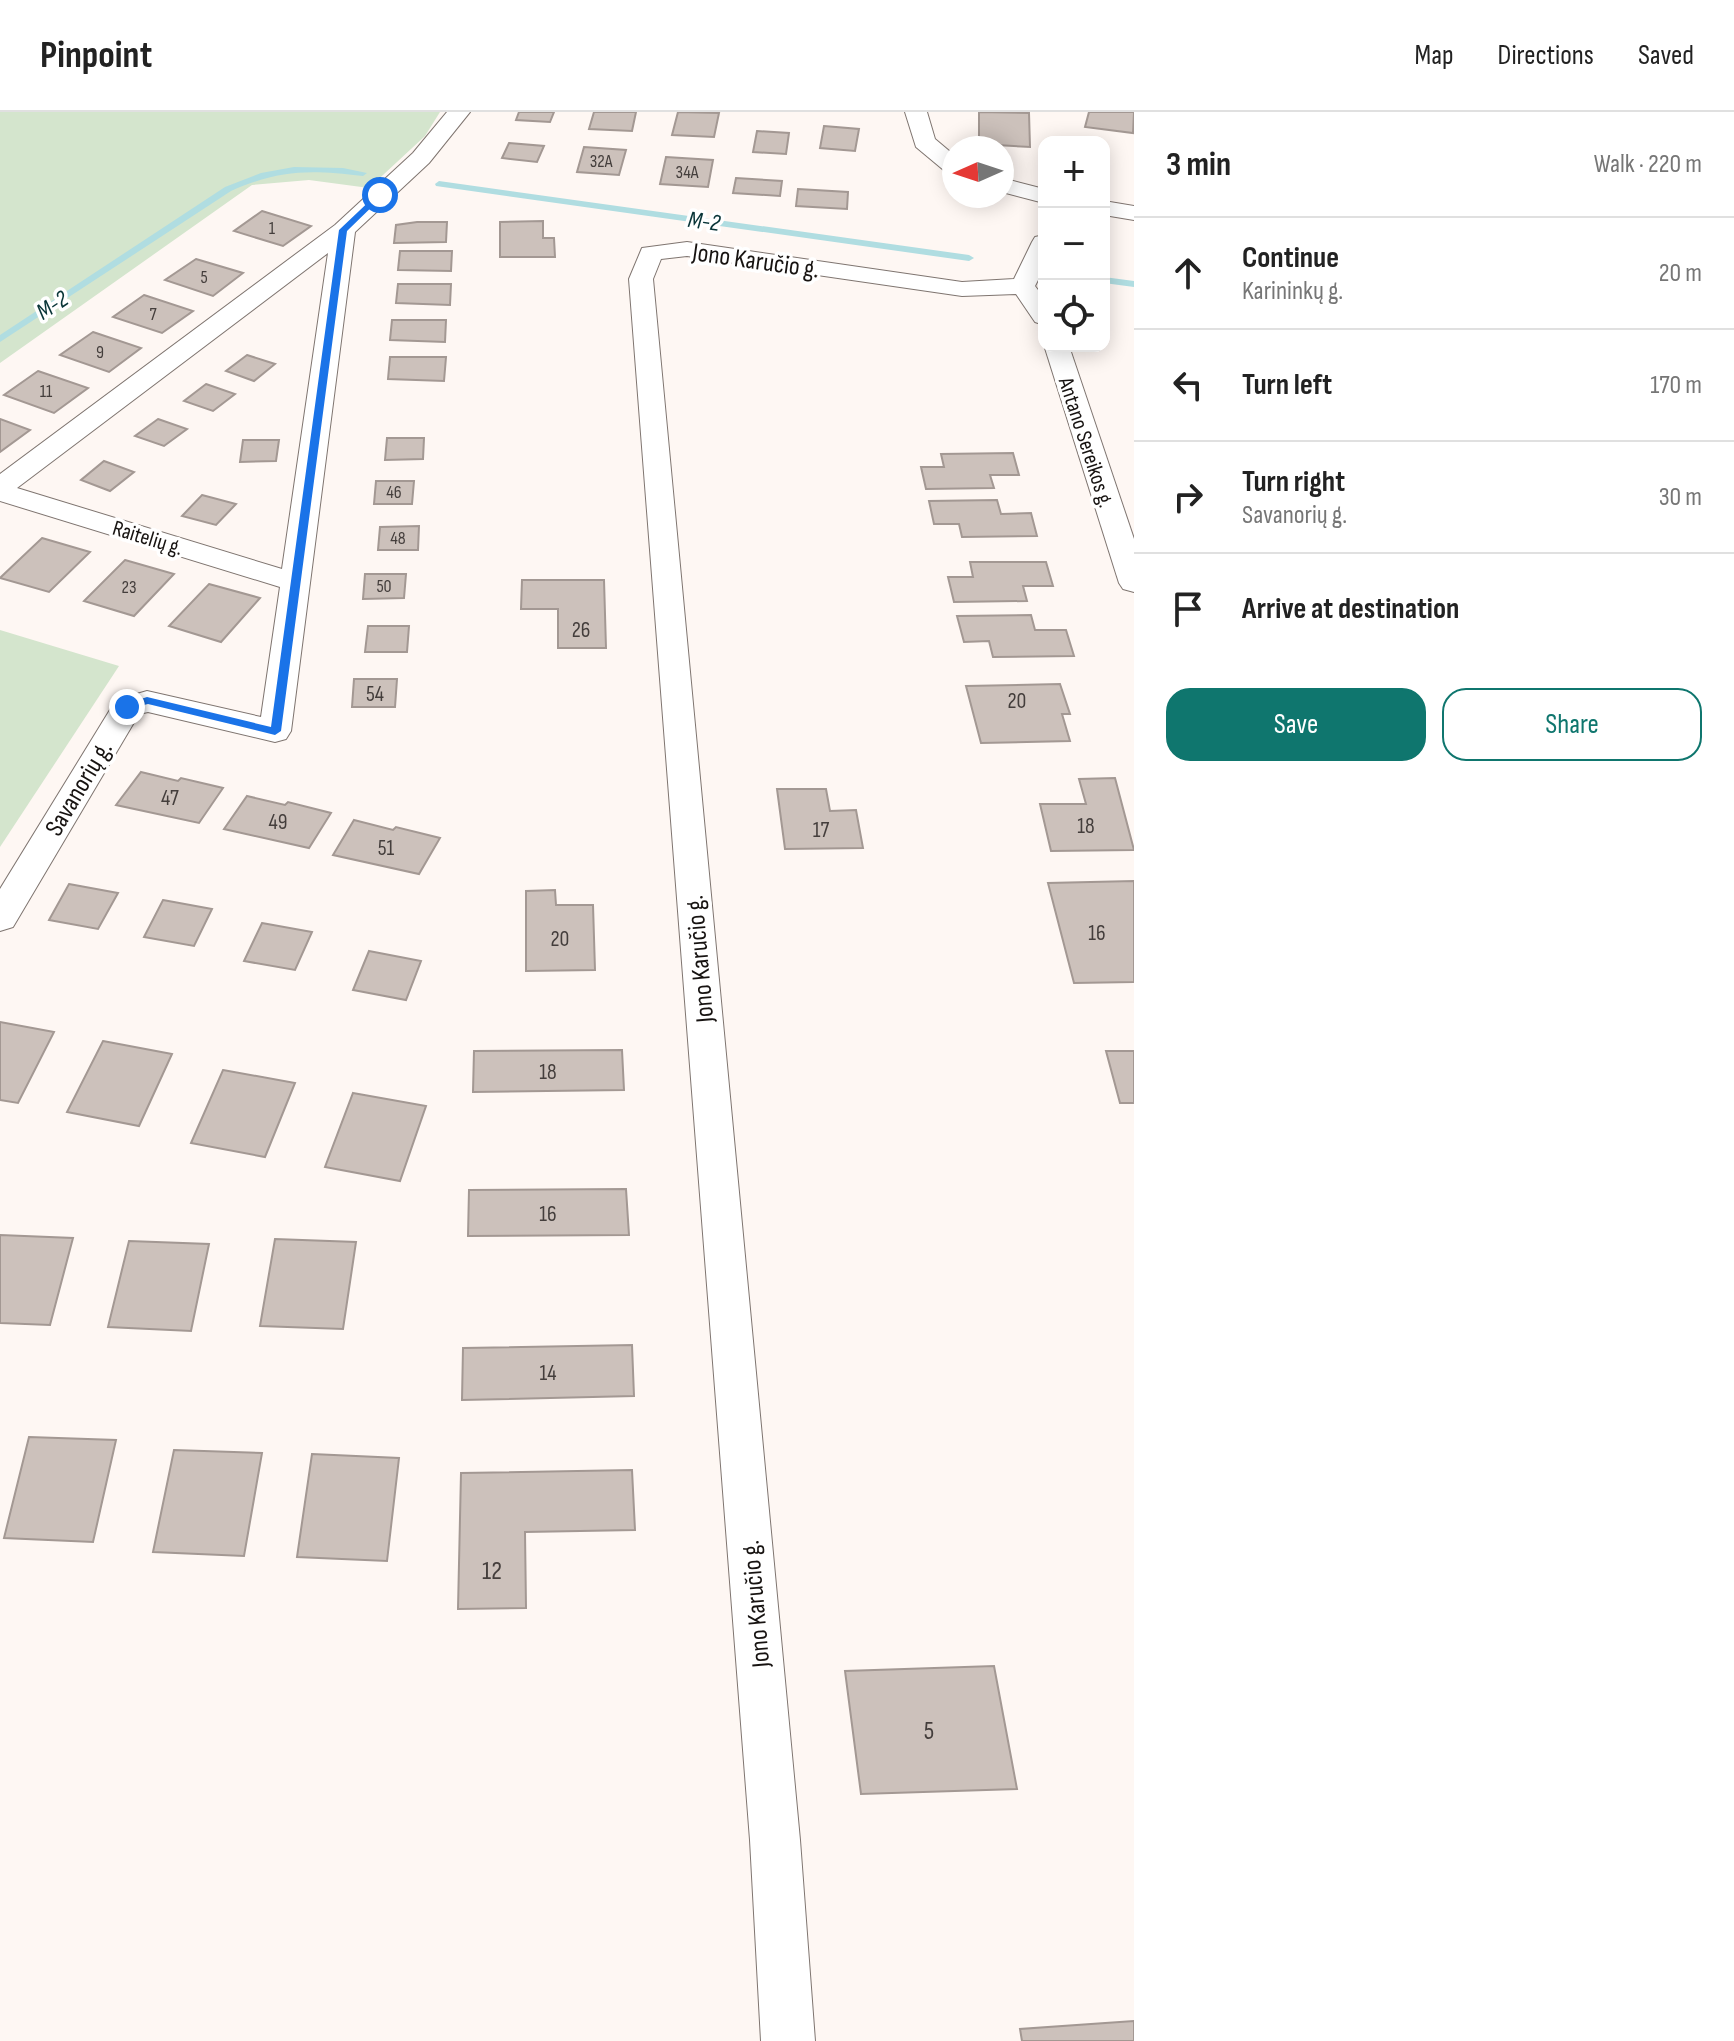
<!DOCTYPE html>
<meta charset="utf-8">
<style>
body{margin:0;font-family:"Sofia Sans Condensed",sans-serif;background:#f2f2f2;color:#222}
.controls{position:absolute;right:24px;top:24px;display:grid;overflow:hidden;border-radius:16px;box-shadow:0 4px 20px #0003}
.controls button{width:72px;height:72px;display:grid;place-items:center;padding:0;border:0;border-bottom:2px solid #e0e0e0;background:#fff;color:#222;font:40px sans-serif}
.compass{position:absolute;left:942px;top:24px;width:72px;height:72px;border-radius:50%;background:#fff;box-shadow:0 4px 20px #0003;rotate:267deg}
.stop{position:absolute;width:24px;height:24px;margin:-18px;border:6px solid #1a73e8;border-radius:50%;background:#fff}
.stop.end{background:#1a73e8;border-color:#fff;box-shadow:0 2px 8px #0008}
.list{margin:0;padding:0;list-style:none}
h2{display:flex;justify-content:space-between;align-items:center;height:104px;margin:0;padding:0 32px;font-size:34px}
h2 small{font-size:26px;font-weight:400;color:#767676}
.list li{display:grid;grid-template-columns:52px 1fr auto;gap:24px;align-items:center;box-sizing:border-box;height:112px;padding:0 32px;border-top:2px solid #e0e0e0}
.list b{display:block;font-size:30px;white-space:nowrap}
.list p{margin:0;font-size:26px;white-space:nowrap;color:#767676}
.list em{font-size:26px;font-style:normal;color:#767676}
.actions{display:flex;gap:16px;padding:24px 32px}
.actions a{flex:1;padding:18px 0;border:2px solid #0f766e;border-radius:24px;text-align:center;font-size:28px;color:#0f766e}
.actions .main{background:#0f766e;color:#fff}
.icon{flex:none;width:44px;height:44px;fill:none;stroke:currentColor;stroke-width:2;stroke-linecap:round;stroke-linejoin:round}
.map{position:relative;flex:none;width:1134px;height:1929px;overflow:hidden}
header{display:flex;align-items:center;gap:48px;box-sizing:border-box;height:112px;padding:0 40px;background:#fff;border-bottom:2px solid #e0e0e0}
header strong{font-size:38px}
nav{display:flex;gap:44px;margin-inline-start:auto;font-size:28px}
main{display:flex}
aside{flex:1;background:#fff}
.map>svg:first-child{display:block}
</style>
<header>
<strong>Pinpoint</strong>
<nav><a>Map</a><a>Directions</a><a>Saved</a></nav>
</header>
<main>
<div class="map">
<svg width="1134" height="1929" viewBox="0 0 1134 1929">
<rect width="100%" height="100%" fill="#fef7f3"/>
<!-- green -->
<g fill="#d4e5cd">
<polygon points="0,0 440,0 425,24 369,76 309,68 252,73 0,251"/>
<polygon points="0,518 119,554 0,735"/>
</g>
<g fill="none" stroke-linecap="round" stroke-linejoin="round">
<!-- stream -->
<g fill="#b0dde1" fill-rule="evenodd">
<path d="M294 55 343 56 367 61 363 64C310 58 281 57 231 79L0 230V223L225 75 261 61Z"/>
<polygon points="439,69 969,143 974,146 969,149 436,74 435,72"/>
<polygon points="1104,165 1134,169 1134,175 1104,171"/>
</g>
</g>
<!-- building -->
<g fill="#ccc1bb" stroke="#a39893" stroke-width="2">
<polygon points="519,0 554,0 550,10 516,8"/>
<polygon points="594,0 636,0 632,19 589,17"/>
<polygon points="678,0 719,1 714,25 672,23"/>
<polygon points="979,0 1029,1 1030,35 979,32"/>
<polygon points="1089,0 1134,0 1133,21 1085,15"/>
<polygon points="824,14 859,17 855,39 820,36"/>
<polygon points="757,19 789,21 786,42 753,40"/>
<polygon points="509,31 544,34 537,50 502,46"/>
<polygon points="584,35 626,38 619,63 577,60"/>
<polygon points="666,45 713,48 708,75 660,72"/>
<polygon points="736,66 782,69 780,84 733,81"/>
<polygon points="798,77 848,80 847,97 796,94"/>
<polygon points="262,99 311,114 283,134 234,119"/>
<polygon points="543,109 543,126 554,126 555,145 500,145 500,110"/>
<polygon points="417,110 447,110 446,130 394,131 396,113"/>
<polygon points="400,139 452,139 451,159 398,158"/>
<polygon points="196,147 243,161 213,184 165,168"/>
<polygon points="398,172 451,172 450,193 396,191"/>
<polygon points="144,183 193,199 162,221 113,205"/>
<polygon points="392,208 446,208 445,230 390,228"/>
<polygon points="93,220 141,236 109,260 60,243"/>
<polygon points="247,243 275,252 254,269 226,259"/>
<polygon points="390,245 446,245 444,269 388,267"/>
<polygon points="38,259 88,276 54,301 4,283"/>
<polygon points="206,272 235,282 213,299 184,289"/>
<polygon points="0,307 30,318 0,340"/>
<polygon points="158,307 187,317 164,334 135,324"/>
<polygon points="387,326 424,326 423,347 385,348"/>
<polygon points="243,328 279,328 276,349 240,350"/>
<polygon points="1013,341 1019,363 990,363 994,376 926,377 921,355 944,355 941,342"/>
<polygon points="104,349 134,360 110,379 81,368"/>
<polygon points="376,369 414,369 412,392 374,392"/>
<polygon points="202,383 236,392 216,413 182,404"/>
<polygon points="997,388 1001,402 1031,401 1037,424 962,425 959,412 934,412 929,389"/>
<polygon points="419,414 418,438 378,438 380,415"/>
<polygon points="42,426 90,440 49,480 0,466"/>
<polygon points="125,448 174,462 134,504 84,489"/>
<polygon points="970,450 1046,450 1053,474 1023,474 1027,489 954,490 948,465 973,465"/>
<polygon points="365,462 406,462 404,486 363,487"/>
<polygon points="522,468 604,468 606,536 558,536 558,497 521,497"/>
<polygon points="209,472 260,486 221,530 169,514"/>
<polygon points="1031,503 1035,518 1066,518 1074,544 993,545 989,529 964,530 957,504"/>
<polygon points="368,514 409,514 407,540 365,540"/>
<polygon points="354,567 397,567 395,595 352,595"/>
<polygon points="1060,572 1070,602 1062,602 1070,629 981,631 966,574"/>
<polygon points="141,660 178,669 181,666 223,676 199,711 116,693"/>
<polygon points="1115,666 1134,738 1051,739 1040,692 1086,692 1079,667"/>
<polygon points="777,677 826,677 830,699 856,698 863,736 785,737"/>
<polygon points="247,684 285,693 288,690 331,701 309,736 224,717"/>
<polygon points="354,708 393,718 396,715 440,726 419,762 333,743"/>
<polygon points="1134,769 1134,870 1074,871 1048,771"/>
<polygon points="69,772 118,781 98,817 49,808"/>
<polygon points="555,778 556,793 593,793 595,858 526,859 526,779"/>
<polygon points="163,788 212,797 194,834 144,825"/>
<polygon points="262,811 312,820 295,858 244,849"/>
<polygon points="369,839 421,849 406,888 353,878"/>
<polygon points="0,910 54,920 18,991 0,988"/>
<polygon points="103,929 172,942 139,1014 67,1000"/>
<polygon points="622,938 624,978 473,980 474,939"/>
<polygon points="1106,939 1134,939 1134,991 1120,991"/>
<polygon points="223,958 295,971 265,1045 191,1031"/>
<polygon points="353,981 426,994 400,1069 325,1055"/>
<polygon points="626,1077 629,1123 468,1124 469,1078"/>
<polygon points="0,1123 73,1126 50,1213 0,1211"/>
<polygon points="275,1127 356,1130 343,1217 260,1214"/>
<polygon points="129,1129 209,1132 191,1219 108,1215"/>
<polygon points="632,1233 634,1284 462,1288 463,1236"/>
<polygon points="29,1325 116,1328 93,1430 4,1426"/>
<polygon points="174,1338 262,1341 244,1444 153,1440"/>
<polygon points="312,1342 399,1346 387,1449 297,1445"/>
<polygon points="632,1358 635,1418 525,1420 526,1496 458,1497 461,1361"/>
<polygon points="994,1554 1017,1677 861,1682 845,1559"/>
<polygon points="1134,1909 1134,1929 1022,1929 1020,1917"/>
</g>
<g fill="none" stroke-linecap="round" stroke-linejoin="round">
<!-- minor casing -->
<g stroke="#7f7570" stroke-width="2">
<g id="minor">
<path d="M447 0H470L429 51 355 120 291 619 286 627 275 630 148 600 139 602 13 815 0 819V777L116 588 147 579 261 605 280 475 0 389V362L335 113 413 41ZM328 141 282 457 17 376Z"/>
<polygon points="905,0 927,0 935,27 954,43 954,62 946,60 916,35"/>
<polygon points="1002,66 1044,77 1044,91 1002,80"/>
<polygon points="1104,89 1134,94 1134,108 1104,103"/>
<polygon points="1044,123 1044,156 1035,174 1044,186 1044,213 1035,210 1016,182 962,184 687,144 661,147 653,167 800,1728 815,1929 761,1929 750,1728 629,167 642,136 687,130 962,170 1014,167 1032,130 1035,125"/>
<polygon points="1044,233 1069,234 1134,427 1134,480 1123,477 1119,471"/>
</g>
</g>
<!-- minor -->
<use href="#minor" fill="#fff" fill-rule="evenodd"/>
</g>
<!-- route -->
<polygon fill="#1a73e8" points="378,81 384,83 347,119 281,619 275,623 148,592 123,598 123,593 147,585 271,615 339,118"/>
<g text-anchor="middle" stroke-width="7" stroke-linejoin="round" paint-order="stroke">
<!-- far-number labels -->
<g font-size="18" fill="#443e3c">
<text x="601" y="55">32A</text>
<text x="687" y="66">34A</text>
<text x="272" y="122">1</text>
<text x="204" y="171">5</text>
<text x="153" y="208">7</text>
<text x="100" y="246">9</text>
<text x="46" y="285">11</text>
<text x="394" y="386">46</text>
<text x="398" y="432">48</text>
<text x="384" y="480">50</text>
<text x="129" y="481">23</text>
</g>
<!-- far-street labels -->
<g font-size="22" fill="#171311" stroke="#fff">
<text transform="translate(1087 330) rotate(72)" y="8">Antano Sereikos g.</text>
<text transform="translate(148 425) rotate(17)" y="8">Raitelių g.</text>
</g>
<!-- number labels -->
<g font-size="22" fill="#443e3c">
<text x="581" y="525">26</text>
<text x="375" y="589">54</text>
<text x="1017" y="596">20</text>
<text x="170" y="693">47</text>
<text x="278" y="717">49</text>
<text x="1086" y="721">18</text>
<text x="821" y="725">17</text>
<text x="386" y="743">51</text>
<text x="1097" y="828">16</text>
<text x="560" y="834">20</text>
<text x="548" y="967">18</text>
<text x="548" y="1109">16</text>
<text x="548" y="1268">14</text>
</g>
<!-- far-water labels -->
<g font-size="24" font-style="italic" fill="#083437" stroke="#fff">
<text transform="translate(704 109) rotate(8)" y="8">M-2</text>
<text transform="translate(52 193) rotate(-33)" y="8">M-2</text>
</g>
<!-- street labels -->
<g font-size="26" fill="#171311" stroke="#fff">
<text transform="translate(756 148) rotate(8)" y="9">Jono Karučio g.</text>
<text transform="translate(78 676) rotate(-59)" y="9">Savanorių g.</text>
<text transform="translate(699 847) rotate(-95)" y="9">Jono Karučio g.</text>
<text transform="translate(755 1492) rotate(-95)" y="9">Jono Karučio g.</text>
</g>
<!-- near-number labels -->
<g font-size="26" fill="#443e3c">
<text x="492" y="1467">12</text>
<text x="929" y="1627">5</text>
</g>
</g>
</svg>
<div class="controls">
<button>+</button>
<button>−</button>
<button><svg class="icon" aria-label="locate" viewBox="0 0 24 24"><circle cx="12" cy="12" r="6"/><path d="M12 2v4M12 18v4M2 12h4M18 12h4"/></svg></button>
</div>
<svg class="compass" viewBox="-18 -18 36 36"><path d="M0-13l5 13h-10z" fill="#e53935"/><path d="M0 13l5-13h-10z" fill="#767676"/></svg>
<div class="stop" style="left:380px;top:83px"></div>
<div class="stop end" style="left:127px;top:595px"></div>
</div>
<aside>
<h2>3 min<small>Walk · 220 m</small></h2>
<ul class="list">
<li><svg class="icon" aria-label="ahead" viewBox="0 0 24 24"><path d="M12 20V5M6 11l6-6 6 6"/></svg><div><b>Continue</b><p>Karininkų g.</p></div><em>20 m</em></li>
<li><svg class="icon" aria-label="left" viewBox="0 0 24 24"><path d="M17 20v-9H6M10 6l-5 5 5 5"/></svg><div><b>Turn left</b></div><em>170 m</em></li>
<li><svg class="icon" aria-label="right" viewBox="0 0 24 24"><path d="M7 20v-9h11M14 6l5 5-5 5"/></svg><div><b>Turn right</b><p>Savanorių g.</p></div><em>30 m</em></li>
<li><svg class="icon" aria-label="arrive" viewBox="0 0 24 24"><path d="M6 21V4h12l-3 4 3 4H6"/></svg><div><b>Arrive at destination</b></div></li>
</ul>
<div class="actions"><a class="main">Save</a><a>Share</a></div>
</aside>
</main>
